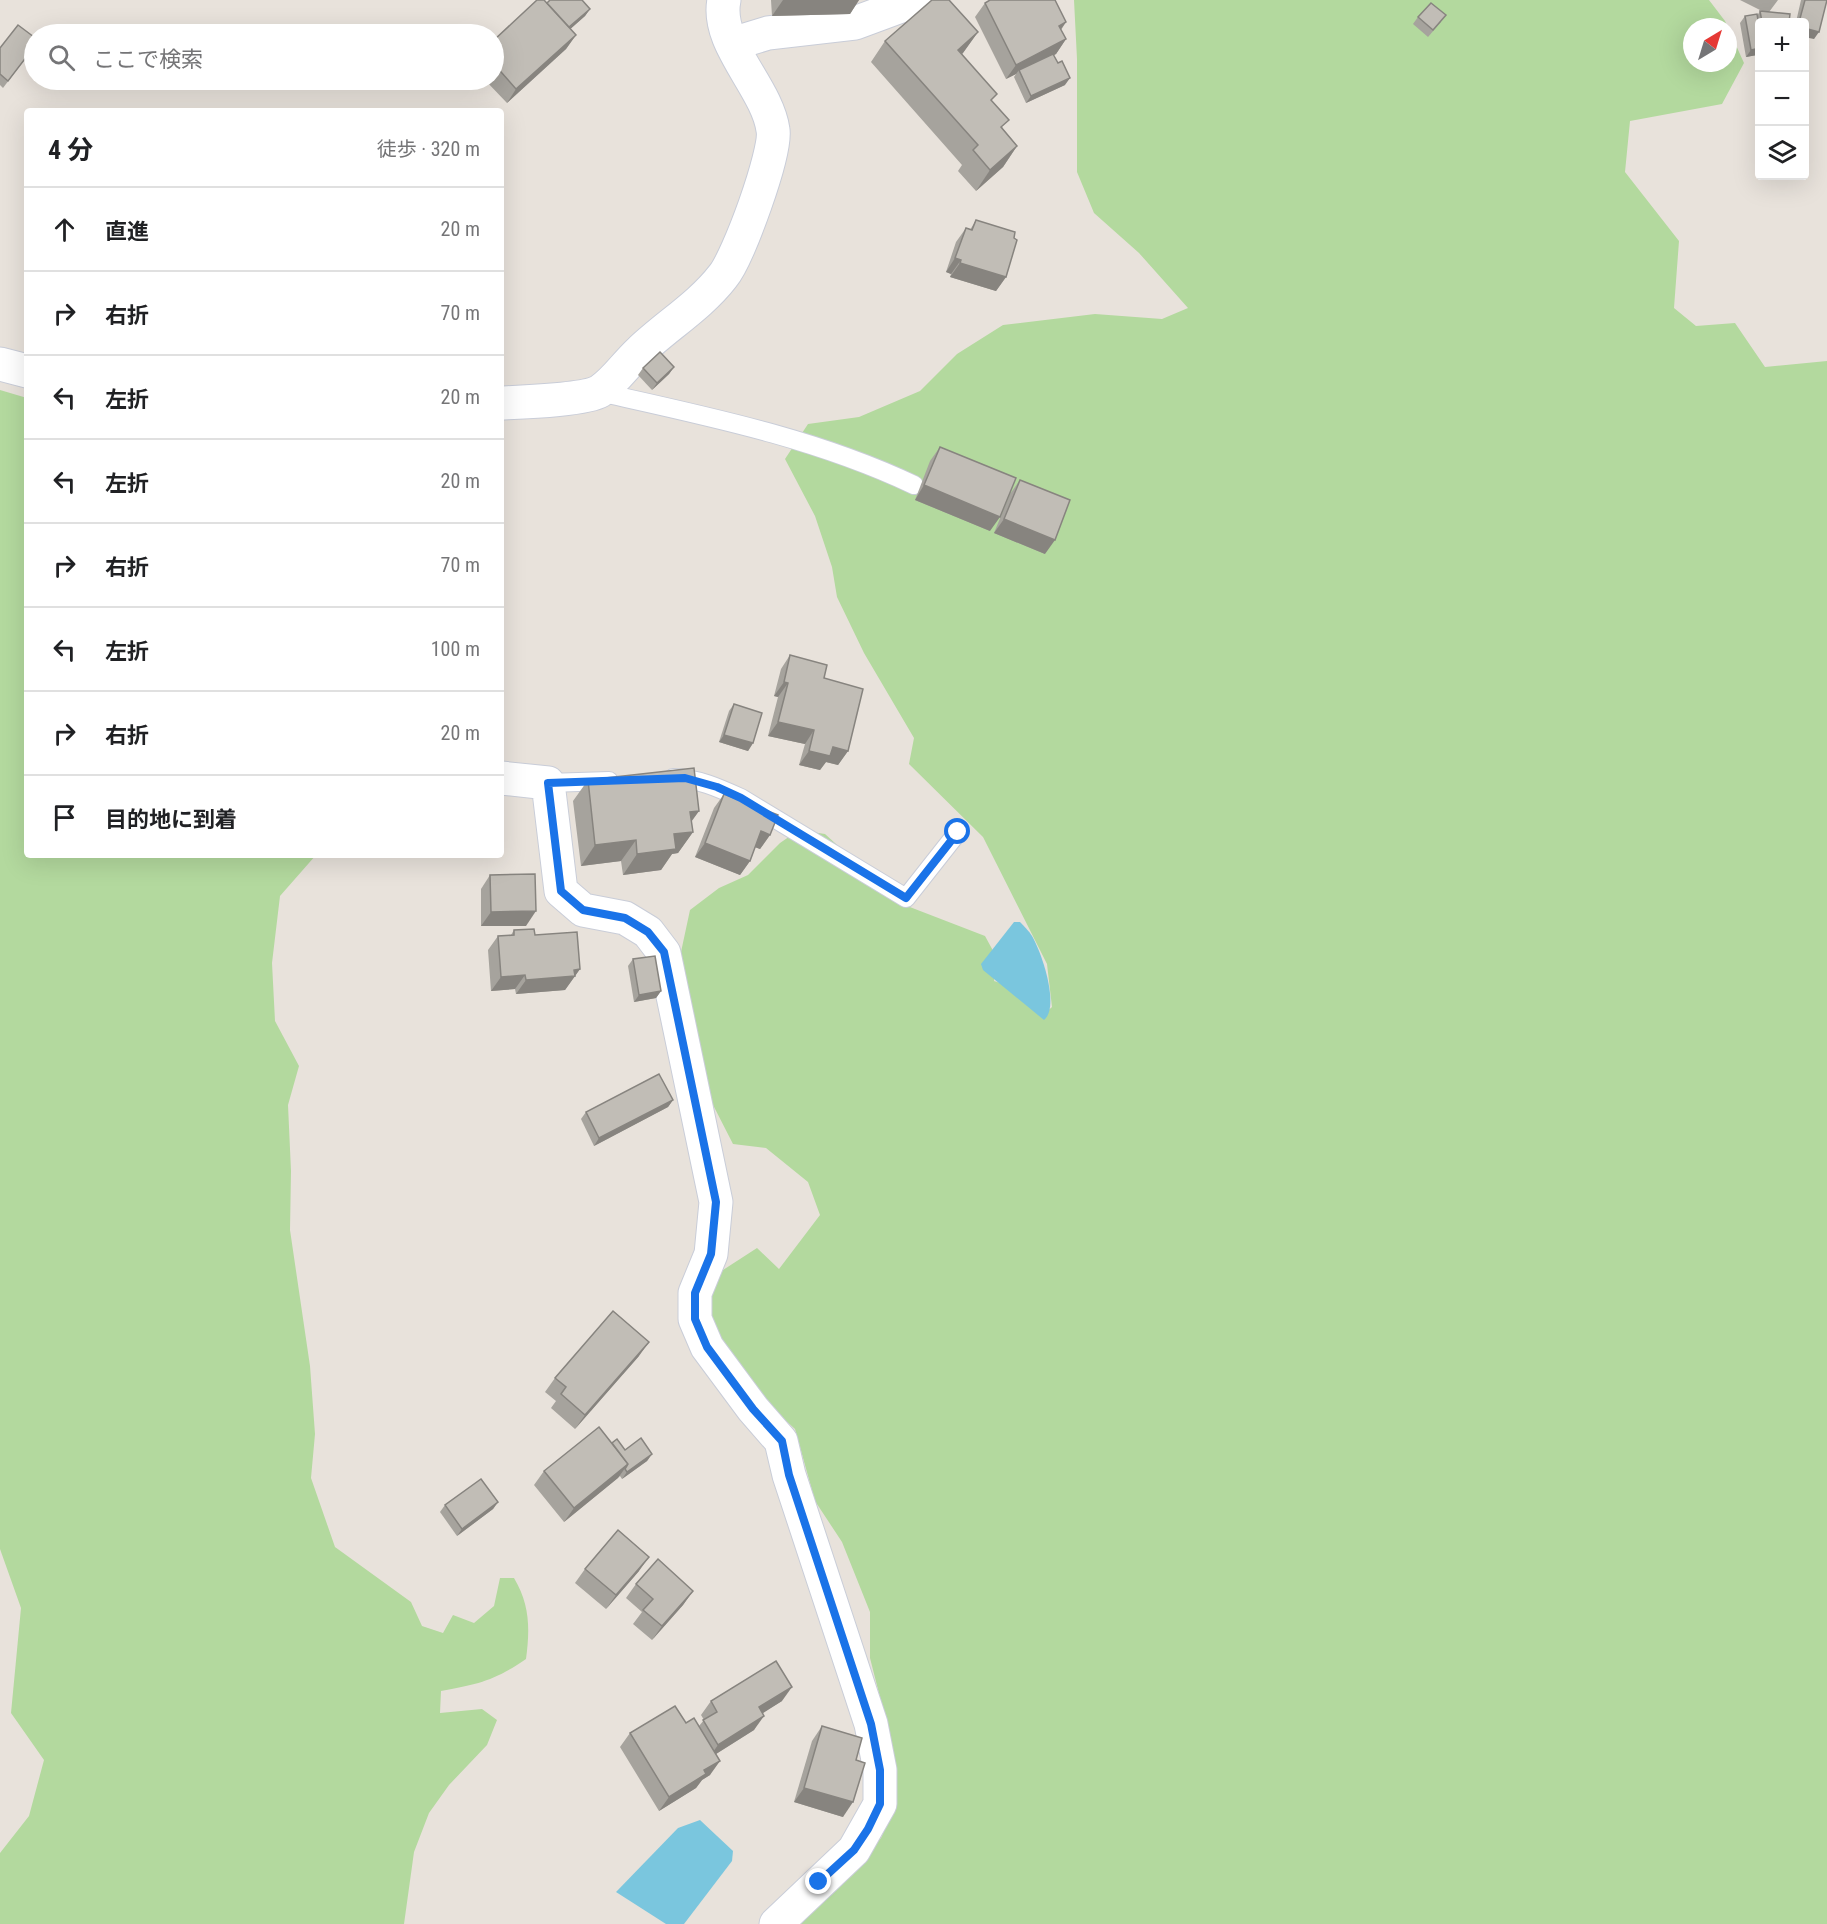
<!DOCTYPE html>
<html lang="ja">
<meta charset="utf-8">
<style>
body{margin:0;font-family:"Roboto Condensed","Noto Sans JP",sans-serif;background:#f6f6f6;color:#202124}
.controls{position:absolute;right:18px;top:18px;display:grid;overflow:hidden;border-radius:6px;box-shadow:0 6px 24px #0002}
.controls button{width:54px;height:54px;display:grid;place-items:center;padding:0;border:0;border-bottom:2px solid #e0e0e0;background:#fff;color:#202124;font:30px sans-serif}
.compass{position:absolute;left:1683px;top:18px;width:54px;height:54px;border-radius:50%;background:#fff;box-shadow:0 6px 24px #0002;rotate:38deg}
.stop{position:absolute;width:18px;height:18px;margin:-14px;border:4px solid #1a73e8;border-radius:50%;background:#fff}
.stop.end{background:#1a73e8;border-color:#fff;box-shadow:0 2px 6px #0008}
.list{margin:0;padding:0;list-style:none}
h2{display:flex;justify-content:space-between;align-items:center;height:78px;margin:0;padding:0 24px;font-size:26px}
h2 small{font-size:20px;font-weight:400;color:#757577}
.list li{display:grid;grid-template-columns:39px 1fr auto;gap:18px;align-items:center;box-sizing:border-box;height:84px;padding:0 24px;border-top:2px solid #e0e0e0}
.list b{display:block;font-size:22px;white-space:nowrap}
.list em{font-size:20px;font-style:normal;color:#757577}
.icon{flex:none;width:33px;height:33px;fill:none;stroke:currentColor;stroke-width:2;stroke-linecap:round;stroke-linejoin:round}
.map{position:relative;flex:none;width:1827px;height:1924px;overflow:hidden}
.search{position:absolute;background:#fff;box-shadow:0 6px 24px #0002;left:24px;top:24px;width:480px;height:66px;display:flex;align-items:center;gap:15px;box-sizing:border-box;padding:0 21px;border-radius:33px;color:#757577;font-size:22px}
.panel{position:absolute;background:#fff;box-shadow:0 6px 24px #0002;left:24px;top:108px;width:480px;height:750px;border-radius:6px}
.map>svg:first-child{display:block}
</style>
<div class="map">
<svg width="1827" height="1924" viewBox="0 0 1827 1924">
<rect width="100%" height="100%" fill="#e8e2db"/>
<!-- green -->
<g fill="#b3d99e" fill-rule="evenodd">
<path d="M1074 0H1709L1725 21 1744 63 1722 104 1630 121 1625 172 1679 241 1674 308 1696 326 1735 323 1765 367 1827 361V1924H794L881 1838 897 1802 885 1717 870 1658V1612L842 1542 815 1501 795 1429 752 1390 725 1356 706 1301 723 1270 757 1248 779 1269 820 1215 808 1182 766 1148 733 1144 711 1101 681 952 690 910 719 888 748 875 780 843 799 830 825 834 902 904 985 936 997 958 994 981 1013 987 1041 1017 1052 1007 1047 964 983 837 909 764 914 738 864 653 837 597 832 567 815 516 785 459 808 424 859 417 920 391 957 354 1003 325 1095 314 1162 319 1188 308 1139 253 1094 213 1077 172V59ZM1692 27H1728V63H1692Z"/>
<path d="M0 390 27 398V855H316L280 896 272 963 275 1021 299 1066 288 1105 291 1171 290 1230 310 1366 315 1434 311 1478 335 1547 411 1602 422 1626 443 1633 453 1615 474 1623 494 1606 500 1578H514C530 1605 530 1629 526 1659 494 1681 478 1684 441 1691L440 1713 482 1709 497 1720 487 1745 449 1785 429 1813 414 1852 404 1924H0V1853L29 1816 44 1760 11 1713 21 1608 0 1549Z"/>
</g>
<!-- water -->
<g fill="#7ac6de">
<path d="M1014 922H1020C1024 926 1029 931 1032 936 1042 953 1060 1007 1044 1020L983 970 981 964Z"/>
<polygon points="700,1820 733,1851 732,1861 684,1924 666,1924 616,1892 678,1828"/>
</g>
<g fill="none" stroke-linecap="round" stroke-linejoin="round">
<!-- service casing -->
<g stroke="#c9cdd8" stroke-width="20">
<g id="service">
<path d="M599 392C706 416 815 438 914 485"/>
<path d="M673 778C697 778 719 788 741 798L906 898 958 832"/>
<polyline points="548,783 609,781"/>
</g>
</g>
<!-- minor casing -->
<g stroke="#c9cdd8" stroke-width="35">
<g id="minor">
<polyline points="732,44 768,33 855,23 917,0"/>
<polyline points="0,364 27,371"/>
<path d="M501 403C521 402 585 400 600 391 615 381 626 364 639 352 666 326 700 306 723 276 738 258 777 152 773 130 767 87 715 44 724 0"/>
<polyline points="501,778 548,783 561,891 583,910 625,918 648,932 664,953 716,1202 711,1254 695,1293 695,1319 707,1347 753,1409 781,1441 789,1475 871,1724 880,1770 880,1804 854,1850 776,1924"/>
</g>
</g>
<!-- service -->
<use href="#service" stroke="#fff" stroke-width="18"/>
<!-- minor -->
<use href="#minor" stroke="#fff" stroke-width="33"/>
</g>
<!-- wall -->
<g fill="#a6a39d">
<polygon points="771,0 859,0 850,14 772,16"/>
<polygon points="1740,0 1778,0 1769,12 1789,22 1760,22 1760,52 1757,55 1746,57 1740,23 1745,16 1757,16 1760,11 1762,11"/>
<polygon points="1801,0 1827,0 1814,39 1804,22 1796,22"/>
<polygon points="547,3 590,9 585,16 570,29 576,35 566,49 507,103 485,80 494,80 494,40"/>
<polygon points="985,3 1066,22 1061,30 1066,39 1056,54 1054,55 1065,85 1026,103 1014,77 1016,74 1006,79 975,17"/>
<polygon points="1418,17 1441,22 1428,37 1413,24"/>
<polygon points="978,32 962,54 992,101 1003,129 1017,146 1003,167 976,191 958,171 962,165 871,62 885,41"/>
<polygon points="34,47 3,88 0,85 0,48"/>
<polygon points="976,220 1006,277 996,291 950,277 951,274 946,272 956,242 966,228 970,230"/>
<polygon points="674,367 669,374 652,390 638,375 643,368"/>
<polygon points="940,447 990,531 915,500 930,461"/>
<polygon points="1020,480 1045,554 994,533 1010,494"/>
<polygon points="790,655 824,678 848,751 838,765 826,762 820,770 799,765 805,744 768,736 778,697 774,696 781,669"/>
<polygon points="734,704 753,743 748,751 719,742 729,711"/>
<polygon points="588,780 699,811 691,821 693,832 678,853 672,854 661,870 623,875 621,861 581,866 573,801"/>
<polygon points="724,794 770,835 760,849 755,847 750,861 740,875 695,857 714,808"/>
<polygon points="490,875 526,926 481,926 481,889"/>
<polygon points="514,930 535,935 580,969 565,990 516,994 515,989 491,991 488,950 498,936 511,935"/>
<polygon points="633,959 661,991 656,998 634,1002 628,966"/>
<polygon points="673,1100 668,1107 594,1146 581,1119 586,1112"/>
<polygon points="639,1356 575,1429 551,1408 556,1401 545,1392 555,1378"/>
<polygon points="625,1450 652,1454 647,1461 622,1479 620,1476 564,1522 534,1485 544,1471"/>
<polygon points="498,1502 493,1509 457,1536 440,1512 445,1505"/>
<polygon points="585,1569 639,1571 606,1609 575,1583"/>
<polygon points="636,1584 693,1591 683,1605 652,1640 633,1624 642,1612 626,1598"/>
<polygon points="711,1701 782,1701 762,1713 754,1730 716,1754 710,1775 702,1780 696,1788 659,1811 620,1747 630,1733 686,1723 699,1726 704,1720 701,1715"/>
<polygon points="822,1726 856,1760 843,1817 794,1802 812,1741"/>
</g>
<!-- shaded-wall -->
<g fill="#87847f">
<polygon points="783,0 859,0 850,14 772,16"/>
<polygon points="590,9 585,16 558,40 563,33"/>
<polygon points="1066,22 1056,36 1059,26"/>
<polygon points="1804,28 1819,32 1814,39 1804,37"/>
<polygon points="978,32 963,53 943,70 958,50"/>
<polygon points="576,35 566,49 507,103 516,89"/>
<polygon points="1066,39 1056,54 1020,72 1019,70 1016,74 1006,79 1016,65"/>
<polygon points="1760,48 1760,52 1757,55 1746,57 1751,50"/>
<polygon points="1070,78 1065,85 1026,103 1031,96"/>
<polygon points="1017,146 1003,167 976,191 990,170"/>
<polygon points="955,258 961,260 951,274 946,272"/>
<polygon points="960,263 1006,277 996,291 950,277"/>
<polygon points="674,367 669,374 652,390 657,383"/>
<polygon points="924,485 1000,517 990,531 915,500"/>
<polygon points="1004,519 1055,540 1045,554 994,533"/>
<polygon points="784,682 788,683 778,697 774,696"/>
<polygon points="778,722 814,730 805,744 768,736"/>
<polygon points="724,735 753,743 748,751 719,742"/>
<polygon points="833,747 848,751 838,765 826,762 820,770 799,765 809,751"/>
<polygon points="699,811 684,832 690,812"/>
<polygon points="761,831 770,835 760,849 752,846"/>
<polygon points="693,832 678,853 672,854 661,870 623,875 637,854 674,834"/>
<polygon points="636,840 621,861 581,866 595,845"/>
<polygon points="705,843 750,861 740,875 695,857"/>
<polygon points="536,911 526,926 481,926 491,912"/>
<polygon points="580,969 565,990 516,994 526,980"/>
<polygon points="525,975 515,989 491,991 501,977"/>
<polygon points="661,991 656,998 634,1002 639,995"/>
<polygon points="673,1100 668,1107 594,1146 599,1138"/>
<polygon points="649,1342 639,1356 575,1429 585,1415"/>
<polygon points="652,1454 647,1461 622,1479 627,1472"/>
<polygon points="628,1464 618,1478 564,1522 574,1508"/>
<polygon points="498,1502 493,1509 457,1536 462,1529"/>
<polygon points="649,1557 639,1571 606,1609 616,1595"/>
<polygon points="693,1591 683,1605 652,1640 662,1626"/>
<polygon points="792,1687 782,1701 749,1722 759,1707"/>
<polygon points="764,1716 754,1730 708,1759 718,1745"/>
<polygon points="720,1761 710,1775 702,1780 696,1788 659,1811 669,1797 704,1770"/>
<polygon points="804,1788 853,1802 843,1817 794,1802"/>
</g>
<!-- building -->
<g fill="#c1bdb6" stroke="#87847f" stroke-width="1.5">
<polygon points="537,0 544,0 576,35 516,89 494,64 494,40"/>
<polygon points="550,0 582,0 590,9 569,27 547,3"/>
<polygon points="932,0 949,0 978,32 958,50 997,94 991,100 1009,120 1001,127 1017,146 990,170 973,150 978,145 885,41"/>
<polygon points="990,0 1055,0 1066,22 1059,26 1066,39 1016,65 985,3"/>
<polygon points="1805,0 1827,0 1819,32 1804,28 1804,22 1799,22"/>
<polygon points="1431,3 1446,15 1433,30 1418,17"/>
<polygon points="1760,11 1790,14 1789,22 1762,22"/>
<polygon points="1757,14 1760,31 1760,48 1751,50 1745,16"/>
<polygon points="18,25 34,37 34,47 8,81 0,74 0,48"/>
<polygon points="1053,54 1058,63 1062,61 1070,78 1031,96 1019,70"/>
<polygon points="976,220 1015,232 1014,238 1017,240 1006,277 960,263 961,260 955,258 966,228 972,230"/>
<polygon points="660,352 674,367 657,383 643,368"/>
<polygon points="940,447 1016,478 1000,517 924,485"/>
<polygon points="1020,480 1070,500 1055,540 1004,519"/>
<polygon points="790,655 827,665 824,678 863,689 848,751 833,747 830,756 809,751 814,730 778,722 788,683 784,682"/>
<polygon points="734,704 762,713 753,743 724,735"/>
<polygon points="694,768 699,811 690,812 693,832 674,834 676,849 637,854 636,840 595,845 588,780"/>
<polygon points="724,794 778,815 770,835 761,831 750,861 705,843"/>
<polygon points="535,874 536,911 491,912 490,875"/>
<polygon points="534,929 535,935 577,932 580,969 574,970 575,976 526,980 525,975 501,977 498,936 514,935 514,930"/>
<polygon points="655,956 661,991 639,995 633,959"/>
<polygon points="659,1074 673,1100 599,1138 586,1112"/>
<polygon points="613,1311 649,1342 585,1415 561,1394 566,1387 555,1378"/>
<polygon points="599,1427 628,1464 574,1508 544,1471"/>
<polygon points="641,1438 652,1454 627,1472 625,1469 628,1464 612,1443 617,1439 625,1450"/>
<polygon points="481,1479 498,1502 462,1529 445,1505"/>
<polygon points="618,1530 649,1557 616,1595 585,1569"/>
<polygon points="658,1559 693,1591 662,1626 643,1610 653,1599 636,1584"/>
<polygon points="776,1661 792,1687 759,1707 764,1716 718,1745 703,1720 717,1712 711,1701"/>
<polygon points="675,1706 686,1723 694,1718 720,1761 704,1770 706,1774 669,1797 630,1733"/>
<polygon points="822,1726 862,1738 856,1760 865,1763 853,1802 804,1788"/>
</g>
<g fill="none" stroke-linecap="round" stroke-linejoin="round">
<!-- route -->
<polyline stroke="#1a73e8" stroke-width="8" points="819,1882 854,1850 868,1829 880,1804 880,1770 871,1724 789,1475 782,1441 753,1409 707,1347 695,1319 695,1293 711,1254 716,1202 664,952 648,932 625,918 583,910 561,891 548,783 685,778 717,787 741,798 906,898 958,832"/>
</g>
</svg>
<div class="controls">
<button>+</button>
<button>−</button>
<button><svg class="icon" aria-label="layers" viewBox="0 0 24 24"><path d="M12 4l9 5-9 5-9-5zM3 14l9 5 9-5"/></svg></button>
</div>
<svg class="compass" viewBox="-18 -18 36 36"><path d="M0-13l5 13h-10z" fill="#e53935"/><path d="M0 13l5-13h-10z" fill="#757577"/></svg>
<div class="stop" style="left:958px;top:832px"></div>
<div class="stop end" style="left:819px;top:1882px"></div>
<div class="search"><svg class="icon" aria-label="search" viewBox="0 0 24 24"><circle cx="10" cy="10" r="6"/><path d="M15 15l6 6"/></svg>ここで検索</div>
<section class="panel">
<h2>4 分<small>徒歩 · 320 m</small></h2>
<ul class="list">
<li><svg class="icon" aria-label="ahead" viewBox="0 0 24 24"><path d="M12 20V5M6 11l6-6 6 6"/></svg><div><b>直進</b></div><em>20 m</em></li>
<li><svg class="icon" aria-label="right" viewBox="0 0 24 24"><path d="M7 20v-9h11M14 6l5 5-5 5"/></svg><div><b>右折</b></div><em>70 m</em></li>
<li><svg class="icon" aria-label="left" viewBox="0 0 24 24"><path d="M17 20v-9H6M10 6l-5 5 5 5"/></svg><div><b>左折</b></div><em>20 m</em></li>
<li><svg class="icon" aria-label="left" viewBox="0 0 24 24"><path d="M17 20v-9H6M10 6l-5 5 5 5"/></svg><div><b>左折</b></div><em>20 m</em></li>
<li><svg class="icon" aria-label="right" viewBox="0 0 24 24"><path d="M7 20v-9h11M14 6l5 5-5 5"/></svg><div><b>右折</b></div><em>70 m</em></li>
<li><svg class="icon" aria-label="left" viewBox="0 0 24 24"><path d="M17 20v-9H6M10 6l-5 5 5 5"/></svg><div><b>左折</b></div><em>100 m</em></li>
<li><svg class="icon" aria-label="right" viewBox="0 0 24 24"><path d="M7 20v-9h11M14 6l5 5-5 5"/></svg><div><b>右折</b></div><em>20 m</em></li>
<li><svg class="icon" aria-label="arrive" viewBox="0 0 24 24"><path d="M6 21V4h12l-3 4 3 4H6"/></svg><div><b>目的地に到着</b></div></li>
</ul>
</section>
</div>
